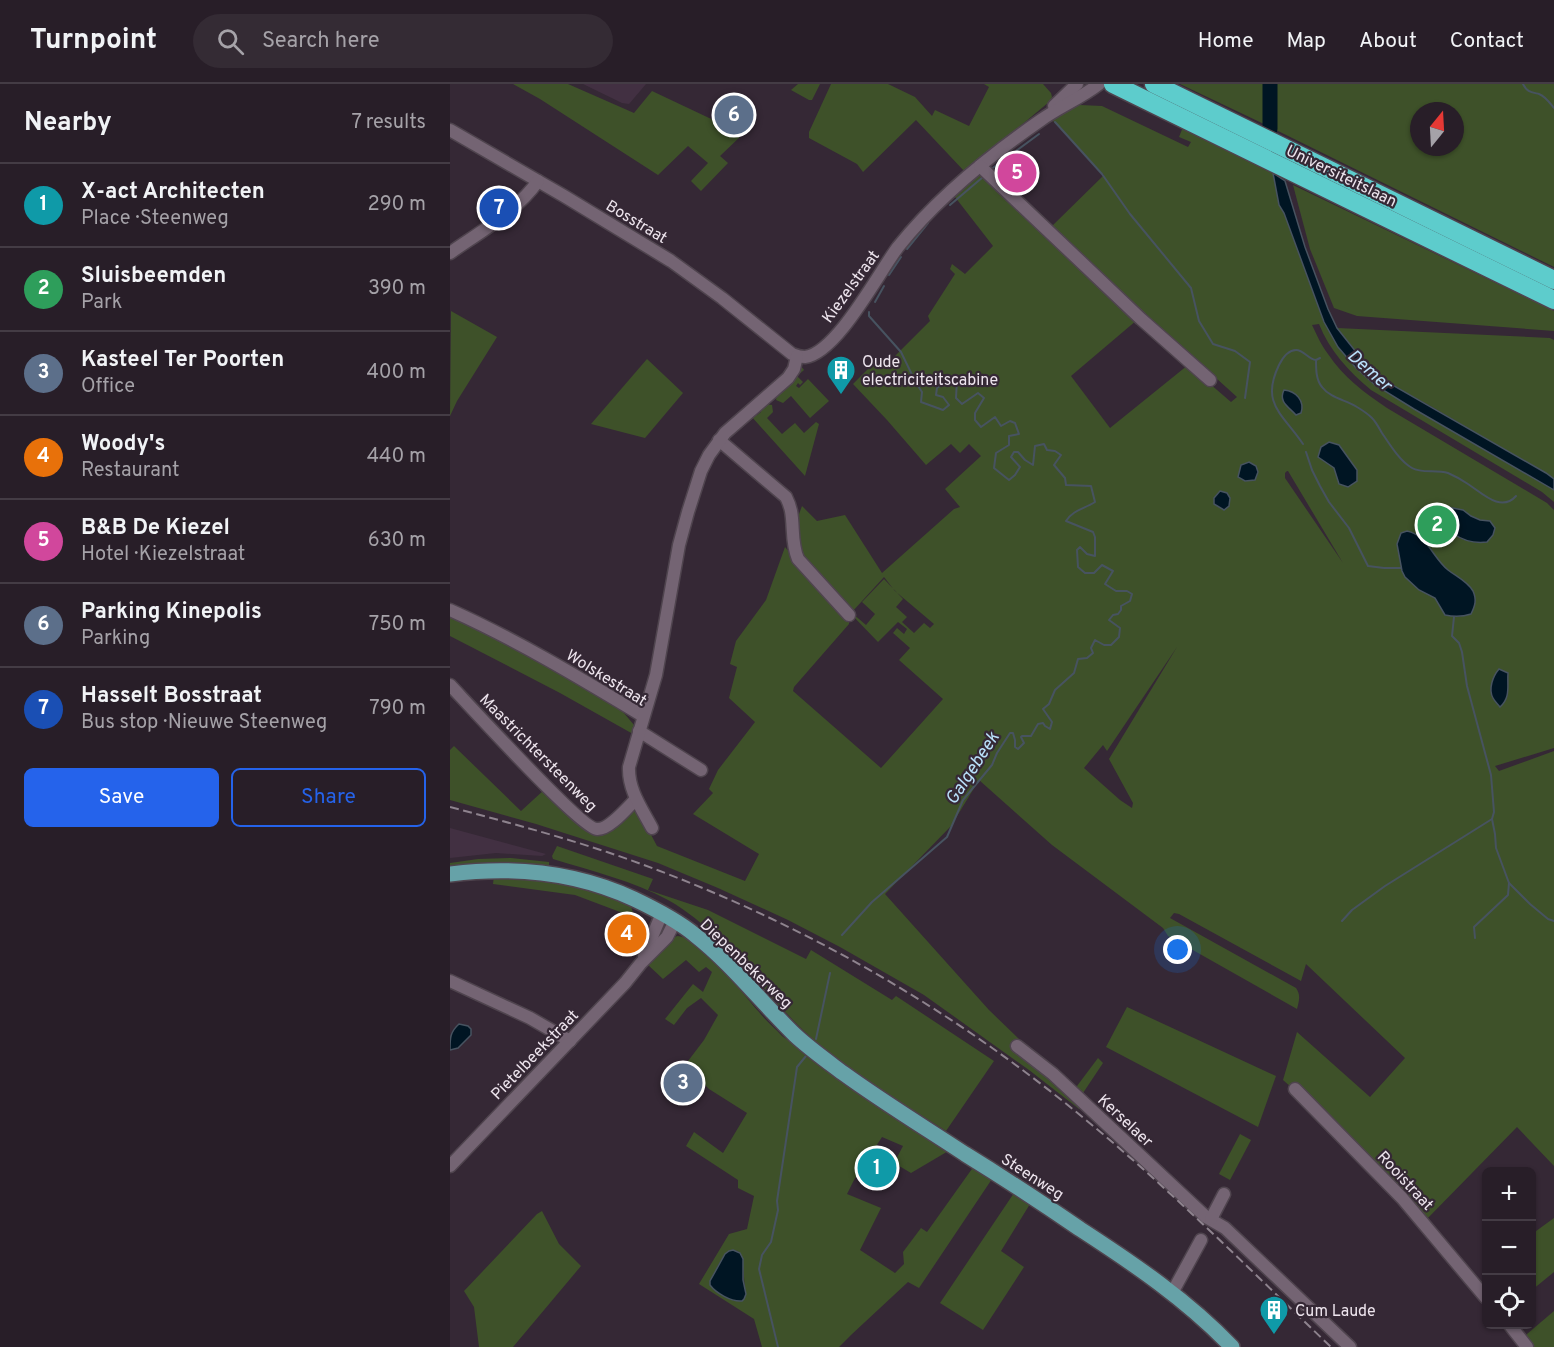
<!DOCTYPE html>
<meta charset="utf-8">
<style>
body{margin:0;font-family:Overpass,sans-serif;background:#342b34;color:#f1f3f6}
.controls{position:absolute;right:18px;bottom:18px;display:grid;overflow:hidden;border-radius:9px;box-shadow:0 2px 4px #0004}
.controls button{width:54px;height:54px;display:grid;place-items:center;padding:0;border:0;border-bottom:2px solid #443c45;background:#281e28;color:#f1f3f6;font:30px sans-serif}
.compass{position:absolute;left:960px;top:18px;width:54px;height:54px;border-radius:50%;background:#281e28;box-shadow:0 2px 4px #0004;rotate:18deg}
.you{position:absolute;left:728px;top:866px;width:21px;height:21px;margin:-15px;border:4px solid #fff;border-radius:50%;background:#1a73e8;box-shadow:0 0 0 9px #1a73e833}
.badge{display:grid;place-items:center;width:39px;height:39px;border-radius:50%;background:#2563eb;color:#fff;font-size:20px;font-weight:700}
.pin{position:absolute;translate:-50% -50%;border:3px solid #fff;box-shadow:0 2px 6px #0006}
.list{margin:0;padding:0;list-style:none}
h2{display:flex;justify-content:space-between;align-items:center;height:78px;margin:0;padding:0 24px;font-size:26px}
h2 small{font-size:20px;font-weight:400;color:#a5a2a8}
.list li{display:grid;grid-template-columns:39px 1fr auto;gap:18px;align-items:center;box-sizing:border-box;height:84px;padding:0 24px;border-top:2px solid #443c45}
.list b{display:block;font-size:22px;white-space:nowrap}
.list p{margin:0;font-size:20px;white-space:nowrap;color:#a5a2a8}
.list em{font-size:20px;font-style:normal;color:#a5a2a8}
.actions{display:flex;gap:12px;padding:18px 24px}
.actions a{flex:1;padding:14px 0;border:2px solid #2563eb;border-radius:9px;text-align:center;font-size:21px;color:#2563eb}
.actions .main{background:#2563eb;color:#fff}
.icon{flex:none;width:33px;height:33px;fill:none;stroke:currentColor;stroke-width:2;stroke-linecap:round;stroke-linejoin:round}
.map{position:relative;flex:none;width:1104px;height:1263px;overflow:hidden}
header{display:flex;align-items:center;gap:36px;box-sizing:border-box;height:84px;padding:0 30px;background:#281e28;border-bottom:2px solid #443c45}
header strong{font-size:28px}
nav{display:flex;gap:33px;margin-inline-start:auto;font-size:21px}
.search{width:420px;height:54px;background:#342b34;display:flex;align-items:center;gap:15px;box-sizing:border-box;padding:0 21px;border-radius:33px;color:#a5a2a8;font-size:22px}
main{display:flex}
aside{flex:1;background:#281e28}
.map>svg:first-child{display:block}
</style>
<header>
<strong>Turnpoint</strong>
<div class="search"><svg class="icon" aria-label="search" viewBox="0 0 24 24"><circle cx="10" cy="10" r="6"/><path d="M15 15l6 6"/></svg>Search here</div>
<nav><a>Home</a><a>Map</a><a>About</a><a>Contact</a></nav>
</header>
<main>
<aside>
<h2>Nearby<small>7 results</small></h2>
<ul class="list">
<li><span class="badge" style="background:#0f9aa8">1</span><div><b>X-act Architecten</b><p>Place · Steenweg</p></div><em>290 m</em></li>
<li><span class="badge" style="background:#2e9e5b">2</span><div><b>Sluisbeemden</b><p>Park</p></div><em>390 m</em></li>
<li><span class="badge" style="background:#5c6f8a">3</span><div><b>Kasteel Ter Poorten</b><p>Office</p></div><em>400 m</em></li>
<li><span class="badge" style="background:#e8710a">4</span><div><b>Woody's</b><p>Restaurant</p></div><em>440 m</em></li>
<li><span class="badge" style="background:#d1479c">5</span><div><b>B&amp;B De Kiezel</b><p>Hotel · Kiezelstraat</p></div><em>630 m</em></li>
<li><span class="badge" style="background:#5c6f8a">6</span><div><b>Parking Kinepolis</b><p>Parking</p></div><em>750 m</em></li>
<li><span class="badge" style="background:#1a4fb4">7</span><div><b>Hasselt Bosstraat</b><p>Bus stop · Nieuwe Steenweg</p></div><em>790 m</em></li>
</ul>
<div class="actions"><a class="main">Save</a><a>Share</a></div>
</aside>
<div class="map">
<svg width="1104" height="1263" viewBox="0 0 1104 1263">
<rect width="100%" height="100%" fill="#352835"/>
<!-- built -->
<g fill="#423042">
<polygon points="133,0 196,0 179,20 172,19"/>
<polygon points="0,744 96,770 92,772 46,769 0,774"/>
</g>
<!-- green -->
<g fill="#3e5129" fill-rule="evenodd">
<polygon points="63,0 118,0 184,29 202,7 293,50 270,72 278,79 251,107 241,97 258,79 238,62 208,91 90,15"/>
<polygon points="348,0 370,0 362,16 359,16 341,6"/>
<polygon points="381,0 438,0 465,13 482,32 485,26 519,42 539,3 534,0 593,0 601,9 602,13 599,18 515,88 466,36 413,88 407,80 359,54 359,48"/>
<polygon points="730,0 814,0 814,40 732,1"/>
<path d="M826 0H1104V183L826 46 827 39ZM969 27H1005V63H969Z"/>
<path d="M630 21 652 22 738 63 741 58 729 53 733 43 823 89 829 121 834 129 874 238 925 301 964 325 1104 406V418L1092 408 921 306C899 288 879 266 869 240L862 241C867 251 871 261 878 270 893 293 915 309 937 324L1097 419 1104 426V664L1045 682 1049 687 1104 667V1082L1067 1043 976 1136 890 1046 833 996 847 948 920 1013 955 974 856 880 851 897 729 830 724 829 720 834 846 904C851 911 849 917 847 925L718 852 713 844 602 761 529 696 501 742 435 810 539 926 569 955 564 962 632 1021 629 1025 579 986 474 911 390 863 338 836 268 804 208 779 86 740 0 716V666L4 662 71 727 94 706 137 746 184 725 189 728 207 762 295 797 309 770 243 730 263 709 259 705 268 686 305 638 279 614 287 583 280 580 286 557 316 516 335 463 395 534 399 535V540L344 603 343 607 431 684 493 615 449 576 460 564 443 549 447 544 454 550 457 545 448 538 428 558 401 530 402 529 416 541 425 530 412 518 434 495 453 515 446 523 457 533 452 538 464 549 474 539 480 544 484 540 445 507 434 493 402 528 353 474 345 441 352 422 367 437 395 431 432 489 504 425 510 423 495 405 531 372 519 360 510 369 501 360 476 381 437 336 403 300 428 275 436 281 480 237 478 232 505 190 500 185 502 180 515 190 543 162 505 113 531 88 687 236 621 292 660 344 738 281 781 318 787 313 600 144 654 91 602 36 622 23ZM837 387H838L893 479 835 394V389ZM727 563 659 675 683 719 682 724 670 716 634 684 653 661 657 667Z"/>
<polygon points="843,101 1104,227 1104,247 907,232 884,224 860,165"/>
<polygon points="1,227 47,253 7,317 0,332"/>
<polygon points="887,244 1100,254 1104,256 1104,395 984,324 944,302 915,278"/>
<polygon points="197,275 233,309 195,354 141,340"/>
<polygon points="349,279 354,286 347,292 353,298 350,301 348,299 346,302 349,304 358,295 379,317 360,334 341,312 333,319 326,316 327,310"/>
<polygon points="315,320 322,321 323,328 317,334 332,350 345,339 354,349 366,338 369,340 355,392 301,332 305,329 307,331 311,328 309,325"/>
<polygon points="0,530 39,548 168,622 184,641 183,650 110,609 0,552"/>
<path d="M107 762 203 795 198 806 258 826 356 875 361 866 442 916 446 912 544 977 496 1047C469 1030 442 1013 416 995 395 981 373 966 355 948 310 905 273 847 218 816 183 797 142 787 103 775L102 772Z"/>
<polygon points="61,774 99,778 99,783 0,785 0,779 28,775"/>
<polygon points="44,791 110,797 159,812 181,822 183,829 190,836 187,839 178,831 125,811 43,800"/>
<path d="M227 852C252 853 292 909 309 928 316 937 325 944 332 952L500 1066 461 1089 444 1079 453 1062 432 1053 404 1096 397 1110 431 1124 410 1166 445 1189 454 1180 453 1168 471 1144 477 1148 524 1082 542 1095 469 1204 458 1198 401 1251 389 1263H312L304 1235 249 1200 279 1150 297 1145 304 1112 288 1104V1096L236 1062 244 1048 273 1069 297 1029 259 1005 235 981 254 956 268 931 251 914 237 924 224 941 215 935 243 900 253 908 262 888 256 883 249 888 236 876 213 895 197 880 217 858ZM280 1166 288 1167C295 1176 293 1197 296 1210L267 1183 275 1170Z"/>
<polygon points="677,923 826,992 808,1043 656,963"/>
<polygon points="648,974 653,979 631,1012 624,1006"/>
<polygon points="790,1050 801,1056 780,1096 769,1090"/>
<polygon points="564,1109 580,1120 551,1167 574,1183 533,1246 490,1219"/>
<polygon points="92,1127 109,1160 131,1182 63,1263 29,1263 24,1223 14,1207 87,1130"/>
<polygon points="1104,1134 1104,1188 1082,1206 1082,1150"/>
<polygon points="1104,1227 1104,1263 1082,1263 1077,1256 1077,1250"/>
</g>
<!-- water -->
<g fill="#001523" stroke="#475360" stroke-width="1.5">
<polygon points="823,89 835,97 855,163 878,225 887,244 914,278 944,302 1096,389 1104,395 1104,406 964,325 925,301 906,284 888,263 874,238 834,129 829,121"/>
<path d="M834 306C846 307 855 317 851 329L846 331C839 323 828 318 834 306Z"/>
<polygon points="879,358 889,361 907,386 907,397 898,403 889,400 884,384 868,373 871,363"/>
<polygon points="799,378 806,382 808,388 805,396 795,397 788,393 791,381"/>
<polygon points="770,407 777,409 780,414 779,422 774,426 764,420 764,414"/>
<path d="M987 421 1013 426 1021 432 1030 436 1040 437 1045 444 1043 451 1037 458C1011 461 995 447 984 425Z"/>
<path d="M957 447C977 451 983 474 998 486 1007 493 1017 497 1023 507 1027 516 1025 522 1021 530 1012 533 1004 533 995 531L985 514 969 506 955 493 952 487 947 460 951 449Z"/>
<path d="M1049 585 1058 589C1057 602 1061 613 1050 623 1048 620 1045 618 1043 614 1038 605 1043 592 1049 585Z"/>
<path d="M9 940 18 942 21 945V951L8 964 0 966C0 954 0 948 9 940Z"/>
<path d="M283 1166 290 1169 293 1175V1196L296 1210 294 1215 292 1217C281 1218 266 1209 260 1201V1197L275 1170 279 1167Z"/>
</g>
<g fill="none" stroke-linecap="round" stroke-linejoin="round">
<!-- stream -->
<g stroke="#475360" stroke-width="2">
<path d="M1073 0C1077 8 1081 8 1089 10 1095 12 1100 19 1104 24"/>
<polyline points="605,38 652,90 680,130 741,204 749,237 763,260 785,267 800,278 795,314"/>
<polyline points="540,86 589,50"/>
<polyline points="500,121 533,93"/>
<polyline points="457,165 478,139"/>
<polyline points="439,191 451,173"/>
<polyline points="425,218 434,202"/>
<path d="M866 276C866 285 866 296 872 303 880 314 896 316 907 323 912 326 918 330 922 334 926 338 929 344 932 349 940 361 950 377 962 384 972 390 986 385 998 389 1005 392 1012 396 1018 400 1032 409 1051 429 1066 412"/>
<path d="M853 360C833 330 810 320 829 281 832 275 837 266 846 266 854 266 858 275 866 276L870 274"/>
<polyline points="856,368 862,386 870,402 879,418 899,444 918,482 934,484 951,484"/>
<polyline points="1042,735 1045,750 1046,764 1059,799 1080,820 1098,835 1104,837"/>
<polyline points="892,837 902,826 935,802 1042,735 1044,728 1041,691 1017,602 1012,568 1009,559 1002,552 1004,533"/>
<path d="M392 851 422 818 497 753 513 716 542 681 547 669 560 649H563L565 656V663L568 665 574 659 571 653 572 652H581L588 640 593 639 595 642 600 645 602 638 593 625 599 620 605 606 624 589 628 575 637 574 643 569 641 564 645 556 654 561H661L669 553 670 544 659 536 663 531 668 530 671 526V522L680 517 682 510 677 507H666L655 500 663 487 652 481 644 489H635L628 483 627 466 630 463 637 470 645 472V453L643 448 616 437C623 426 634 425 645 418L641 402 616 401 615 394 604 381 611 371 605 367 597 366 594 360 585 362 583 381 575 376 568 368H564L561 373 570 383 565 391 559 396 544 384 546 369 559 361V352L569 350 565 339 560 337 551 342 545 333 531 343 525 336V329L534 314 528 309 512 320 506 314 507 296 501 294 487 304 486 311 493 313 499 321 493 326 471 318 472 308 466 299 451 268 419 232V228"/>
<polyline points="1025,854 1024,843 1058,811 1059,799"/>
<polyline points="366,955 380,889"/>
<polyline points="328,1263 309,1185 312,1171 321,1158 328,1126 327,1117 347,983 356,972"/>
</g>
<!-- river -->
<polyline stroke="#001523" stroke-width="15" points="820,45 820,0"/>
<!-- minor casing -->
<g stroke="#4f444e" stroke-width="15">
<g id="minor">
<polyline points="604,22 627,0"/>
<path d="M0 46 114 112 221 177 272 214 342 270C347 272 350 273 355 273 387 269 429 188 448 163 488 113 539 72 591 36 609 23 631 14 649 0"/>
<polyline points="530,82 691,235 760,296"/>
<path d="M0 169C30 148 67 127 88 97"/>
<path d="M269 356 336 413C338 417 340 422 341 427 344 443 341 459 348 475L399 531"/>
<path d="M0 526C67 556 130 594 193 632"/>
<path d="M0 601C18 620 132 745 147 745 159 746 177 724 186 715"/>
<polyline points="189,647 251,686"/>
<path d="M202 744C192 725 178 706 179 683L206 591 229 461 238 428 251 387 259 371 275 349 338 294 344 285 347 272"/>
<polyline points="194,872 212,829"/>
<polyline points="0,897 80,934 120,957"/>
<polyline points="567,962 603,990 756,1133 775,1144 900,1263"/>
<polyline points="845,1005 952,1114 1036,1214"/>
<polyline points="0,1082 175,899 191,879 217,853 225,837"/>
<polyline points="761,1135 774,1110"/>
<polyline points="722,1209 751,1156"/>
<polyline points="1059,1240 1077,1263"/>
</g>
</g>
<!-- major casing -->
<g stroke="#4f444e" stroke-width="18">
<path id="major" d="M0 790C63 782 126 788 184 815 205 825 227 836 245 851 282 880 311 918 345 951 360 965 377 977 393 989 433 1018 474 1043 515 1070 554 1094 592 1119 630 1145 684 1180 737 1216 782 1263"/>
</g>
<!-- highway casing -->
<g stroke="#4f444e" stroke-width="21">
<g id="highway">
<polyline points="663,0 1104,216"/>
<polyline points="704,0 1104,196"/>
</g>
</g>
<!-- minor -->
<use href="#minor" stroke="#746473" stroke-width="12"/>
<!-- major -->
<use href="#major" stroke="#66a2a8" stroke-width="15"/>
<!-- highway -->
<use href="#highway" stroke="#5dcccc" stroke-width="18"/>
<!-- rail -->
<path stroke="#8e838e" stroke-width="2" stroke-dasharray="9 4.5" stroke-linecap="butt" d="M0 723C53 737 105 751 157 768 326 825 487 914 625 1027 715 1100 797 1183 881 1263"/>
</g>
<!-- icons -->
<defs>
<g id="building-pin" transform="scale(1.5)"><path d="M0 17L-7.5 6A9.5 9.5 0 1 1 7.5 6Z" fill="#0f9aa8" stroke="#352835"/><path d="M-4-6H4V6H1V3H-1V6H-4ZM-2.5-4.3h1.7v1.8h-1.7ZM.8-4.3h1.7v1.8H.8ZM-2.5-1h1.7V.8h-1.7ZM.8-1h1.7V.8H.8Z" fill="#fff"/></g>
</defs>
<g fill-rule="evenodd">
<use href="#building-pin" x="391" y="286"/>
<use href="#building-pin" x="824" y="1226"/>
</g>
<g text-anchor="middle" stroke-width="4.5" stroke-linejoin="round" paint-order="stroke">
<!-- street labels -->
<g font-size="16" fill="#ede4ed" stroke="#352835">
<text transform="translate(892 91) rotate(26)" y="6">Universiteitslaan</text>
<text transform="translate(187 137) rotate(31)" y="6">Bosstraat</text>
<text transform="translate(400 202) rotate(-54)" y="6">Kiezelstraat</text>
<text transform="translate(157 593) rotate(32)" y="6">Wolskestraat</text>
<text transform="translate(89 668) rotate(45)" y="6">Maastrichtersteenweg</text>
<text transform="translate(297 879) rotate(44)" y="6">Diepenbekerweg</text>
<text transform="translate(84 970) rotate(-46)" y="6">Pietelbeekstraat</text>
<text transform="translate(676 1036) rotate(43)" y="6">Kerselaer</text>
<text transform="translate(583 1092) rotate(33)" y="6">Steenweg</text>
<text transform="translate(956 1096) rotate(47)" y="6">Rooistraat</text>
</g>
<!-- poi labels -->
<g font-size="16" fill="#ede4ed" stroke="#352835" text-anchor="start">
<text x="412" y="283">Oude<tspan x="412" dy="18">electriciteitscabine</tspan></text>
<text x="845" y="1232">Cum Laude</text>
</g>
<!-- water labels -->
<g font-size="18" font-style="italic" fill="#b9e0fa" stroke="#352835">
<text transform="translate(920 286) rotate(42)" y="6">Demer</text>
<text transform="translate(522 684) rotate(-57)" y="6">Galgebeek</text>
</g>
</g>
</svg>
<div class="controls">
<button>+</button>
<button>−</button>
<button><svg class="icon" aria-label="locate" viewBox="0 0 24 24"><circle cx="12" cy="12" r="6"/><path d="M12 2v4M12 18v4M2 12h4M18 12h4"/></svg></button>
</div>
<svg class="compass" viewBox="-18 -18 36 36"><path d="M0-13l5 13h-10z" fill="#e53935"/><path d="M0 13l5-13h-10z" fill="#a5a2a8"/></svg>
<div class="you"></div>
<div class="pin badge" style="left:427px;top:1084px;background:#0f9aa8">1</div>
<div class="pin badge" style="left:987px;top:441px;background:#2e9e5b">2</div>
<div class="pin badge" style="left:233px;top:999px;background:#5c6f8a">3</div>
<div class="pin badge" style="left:177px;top:850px;background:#e8710a">4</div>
<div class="pin badge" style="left:567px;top:89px;background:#d1479c">5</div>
<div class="pin badge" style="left:284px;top:31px;background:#5c6f8a">6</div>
<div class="pin badge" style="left:49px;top:124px;background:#1a4fb4">7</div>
</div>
</main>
